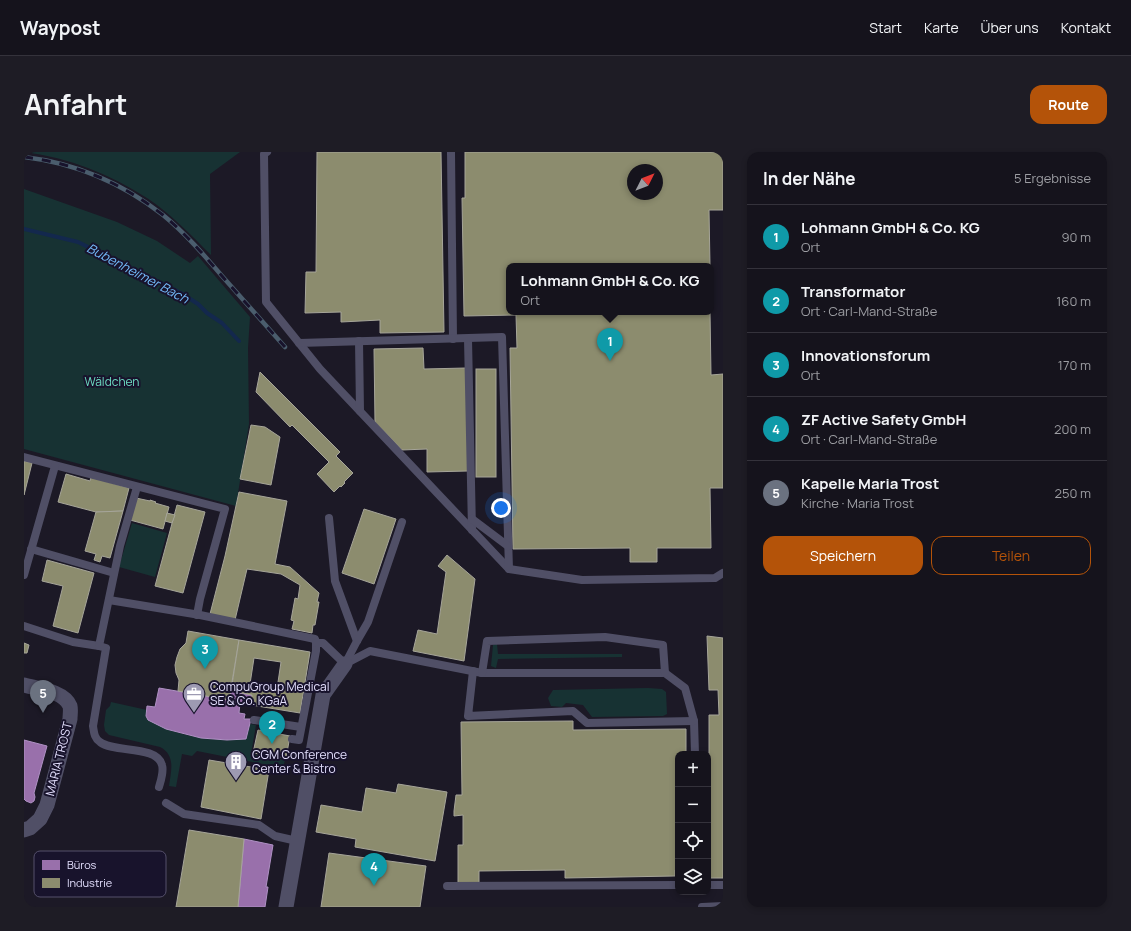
<!DOCTYPE html>
<html lang="de">
<meta charset="utf-8">
<style>
body{margin:0;font-family:Manrope,sans-serif;background:#1e1c25;color:#f1f3f6}
.controls{position:absolute;right:12px;bottom:12px;display:grid;overflow:hidden;border-radius:8px;box-shadow:0 2px 6px #0003}
.controls button{width:36px;height:36px;display:grid;place-items:center;padding:0;border:0;border-bottom:1px solid #34323b;background:#15131c;color:#f1f3f6;font:20px sans-serif}
.compass{position:absolute;left:603px;top:12px;width:36px;height:36px;border-radius:50%;background:#15131c;box-shadow:0 2px 6px #0003;rotate:48deg}
.you{position:absolute;left:477px;top:356px;width:14px;height:14px;margin:-10px;border:3px solid #fff;border-radius:50%;background:#1a73e8;box-shadow:0 0 0 6px #1a73e833}
.badge{display:grid;place-items:center;width:26px;height:26px;border-radius:50%;background:#b45309;color:#fff;font-size:13px;font-weight:700}
.pin{position:absolute;translate:-50% -33px;filter:drop-shadow(0 1px 2px #0008)}
.pin::after{content:'';position:absolute;top:21px;width:14px;height:12px;background:inherit;clip-path:polygon(0 0,100% 0,50% 100%)}
.popup{position:absolute;left:482px;top:111px;width:208px;height:52px;box-sizing:border-box;display:grid;place-content:center;border-radius:8px;background:#15131c;filter:drop-shadow(0 1px 3px #0005);font-size:13px;white-space:nowrap;color:#9d9ea3}
.popup b{font-size:15px;color:#f1f3f6}
.popup::after{content:'';position:absolute;left:50%;top:100%;margin-left:-8px;border:8px solid transparent;border-top-color:#15131c}
.list{margin:0;padding:0;list-style:none}
h2{display:flex;justify-content:space-between;align-items:center;height:52px;margin:0;padding:0 16px;font-size:17px}
h2 small{font-size:13px;font-weight:400;color:#9d9ea3}
.list li{display:grid;grid-template-columns:26px 1fr auto;gap:12px;align-items:center;box-sizing:border-box;height:64px;padding:0 16px;border-top:1px solid #34323b}
.list b{display:block;font-size:15px;white-space:nowrap}
.list p{margin:0;font-size:13px;white-space:nowrap;color:#9d9ea3}
.list em{font-size:13px;font-style:normal;color:#9d9ea3}
.actions{display:flex;gap:8px;padding:12px 16px}
.actions a{flex:1;padding:9px 0;border:1px solid #b45309;border-radius:12px;text-align:center;font-size:14px;color:#b45309}
.actions .main{background:#b45309;color:#fff}
.icon{flex:none;width:22px;height:22px;fill:none;stroke:currentColor;stroke-width:2;stroke-linecap:round;stroke-linejoin:round}
.map{position:relative;flex:none;width:699px;height:755px;overflow:hidden;border-radius:12px}
header{display:flex;align-items:center;gap:24px;box-sizing:border-box;height:56px;padding:0 20px;background:#15131c;border-bottom:1px solid #34323b}
header strong{font-size:19px}
nav{display:flex;gap:22px;margin-inline-start:auto;font-size:14px}
.intro{display:flex;align-items:center;justify-content:space-between;box-sizing:border-box;height:96px;padding:0 24px}
h1{margin:0;font-size:28px}
.button{padding:10px 18px;border-radius:12px;background:#b45309;color:#fff;font-size:14px;font-weight:700}
main{display:flex;gap:24px;padding:0 24px}
aside{flex:1;background:#15131c;border-radius:12px;box-shadow:0 2px 6px #0003}
.map>svg:first-child{display:block}
</style>
<header>
<strong>Waypost</strong>
<nav><a>Start</a><a>Karte</a><a>Über uns</a><a>Kontakt</a></nav>
</header>
<div class="intro"><h1>Anfahrt</h1><a class="button">Route</a></div>
<main>
<div class="map">
<svg width="699" height="755" viewBox="0 0 699 755">
<rect width="100%" height="100%" fill="#1c1926"/>
<!-- green -->
<g fill="#173233">
<path d="M1 0H216L186 22 187 103C168 84 145 60 123 46 86 22 45 6 1 0Z"/>
<polygon points="0,37 93,70 133,89 166,111 174,104 226,165 224,196 225,272 212,354 0,297"/>
<polygon points="108,371 143,381 131,425 95,415"/>
<polygon points="473,492 474,502 598,502 598,505 474,507 472,516 467,514 469,493"/>
<polygon points="624,536 638,537 642,540 643,562 639,564 568,565 559,553 542,551 538,555 527,554 524,546 529,538"/>
<path d="M87 550 123 558C123 560 122 562 122 564 123 568 128 570 131 571 159 586 191 589 222 587L226 572 232 573 227 602 261 608 259 616 173 599 168 604 158 602 152 635 145 634C147 619 152 603 136 595L85 583 81 579 80 573 82 558 86 554Z"/>
</g>
<!-- offices -->
<g fill="#9970ab" stroke="#af91c4">
<polygon points="135,536 205,548 207,539 228,543 227,553 216,551 215,561 221,562 220,567 227,567 222,587 203,588 177,586 142,577 124,568 122,564 123,554 131,555"/>
<polygon points="0,588 23,594 10,641 11,645 10,649 7,651 2,649 0,647"/>
<polygon points="220,687 249,693 242,735 244,735 241,755 214,755"/>
</g>
<!-- industry -->
<g fill="#8c8c6e" stroke="#a6a599" fill-rule="evenodd">
<polygon points="293,0 417,0 420,180 356,181 356,168 317,170 317,160 281,161 282,120 292,120"/>
<path d="M441 0H699V58H685L686 114H485V160H686L687 223 699 222V336H686L687 396H633V410H606V396L489 397 486 196H493L492 163 440 164 438 46H441ZM609 18H633V42H609Z"/>
<polygon points="399,196 400,217 442,216 444,319 403,320 403,297 378,298 351,270 350,197"/>
<rect x="452" y="217" width="20" height="108"/>
<polygon points="236,220 316,300 312,304 329,321 320,330 321,331 317,335 316,334 310,340 293,322 305,310 268,273 266,275 232,240"/>
<polygon points="227,273 241,275 256,285 247,333 216,327"/>
<polygon points="0,309 8,311 0,343"/>
<polygon points="42,322 66,329 67,325 105,336 99,359 72,360 34,350"/>
<polygon points="215,340 263,349 251,412 266,415 295,441 293,450 295,450 291,473 289,473 288,481 268,477 270,469 267,468 271,446 274,447 276,433 257,422 223,417 211,468 186,462 201,404"/>
<polygon points="112,346 126,349 126,348 132,350 131,351 145,355 139,377 106,368"/>
<polygon points="153,353 181,360 159,441 131,434"/>
<polygon points="340,357 372,367 350,432 318,421"/>
<polygon points="99,359 86,406 78,404 76,410 70,408 72,402 61,399 72,360"/>
<polygon points="143,361 151,363 148,371 141,369"/>
<polygon points="423,403 451,427 440,509 389,499 394,478 413,482 422,420 414,414"/>
<polygon points="23,408 70,421 54,481 29,474 39,434 18,429"/>
<polygon points="164,479 215,488 205,548 154,539 155,528 152,521 151,513 153,505 156,497 162,491"/>
<polygon points="683,484 699,486 699,726 685,726 685,563 695,563 694,538 685,538"/>
<path d="M215 488 286 500 276 561 227 553 228 543 207 539ZM230 506 257 510 253 537 226 532Z"/>
<polygon points="0,491 5,493 3,501 0,501"/>
<polygon points="549,569 549,578 662,577 662,602 654,602 654,718 651,718 651,724 541,726 541,718 455,719 455,732 434,732 434,693 439,693 439,663 430,664 430,659 432,643 438,643 437,570"/>
<polygon points="234,578 266,584 262,606 229,601"/>
<polygon points="185,608 245,618 237,667 177,655"/>
<polygon points="374,632 423,640 411,709 331,695 332,687 292,680 297,653 338,660 342,636 372,641"/>
<polygon points="165,678 220,687 214,755 152,755"/>
<polygon points="305,701 402,714 396,755 297,755"/>
</g>
<g fill="none" stroke-linecap="round" stroke-linejoin="round">
<!-- stream -->
<polyline stroke="#13284d" stroke-width="4" points="0,77 54,90 157,141 174,152 183,161 198,171 215,189"/>
<!-- service -->
<g stroke="#504f66" stroke-width="8">
<polyline points="243,0 240,2 242,150 296,217 485,417 558,428 691,426 699,421"/>
<polyline points="427,0 429,187"/>
<polyline points="444,187 448,378"/>
<polyline points="335,189 336,259"/>
<polyline points="275,191 478,185 485,417"/>
<polyline points="0,305 201,357 176,447 173,463"/>
<polyline points="305,366 311,429 333,489"/>
<polyline points="448,367 484,394"/>
<polyline points="7,397 90,421"/>
<polyline points="0,423 31,314"/>
<polyline points="85,448 176,463 291,487 292,491 292,499 275,588 268,587"/>
<polyline points="0,474 49,490 75,494 96,394 113,335"/>
<polyline points="292,491 299,491 321,512"/>
<path d="M75 494 82 496 69 574C70 580 70 586 76 590 90 601 133 593 138 613 140 620 137 628 135 635"/>
<polyline points="321,512 346,499 458,521 641,521 661,536 670,569 671,602"/>
<polyline points="321,512 333,489 344,470 378,370"/>
<polyline points="449,519 444,564 549,559 563,571 670,569"/>
<polyline points="458,521 463,489 581,485 639,493 641,521"/>
<polyline points="230,568 277,575"/>
<polyline points="142,651 160,662 235,673 251,684 273,689"/>
<polyline points="684,733 699,733"/>
<polyline points="423,734 654,733"/>
<polyline points="678,755 699,754"/>
</g>
<!-- minor -->
<g stroke="#504f66" stroke-width="15">
<path d="M0 533C14 537 40 539 46 554 47 558 46 563 46 567L23 653 16 667 6 676 0 678"/>
<polyline points="262,755 299,543 321,512"/>
</g>
<!-- rail casing -->
<g stroke="#4a5d6d" stroke-width="4.5">
<path id="rail" d="M0 5C51 11 98 31 139 63 161 81 180 103 198 124 219 148 240 171 261 195"/>
</g>
<!-- rail -->
<use href="#rail" stroke="#18132c" stroke-width="3" stroke-dasharray="9" stroke-linecap="butt"/>
</g>
<!-- icons -->
<defs>
<g id="office-pin" transform="scale(1.15)"><path d="M0 17L-7.5 6A9.5 9.5 0 1 1 7.5 6Z" fill="#9d9ab2" stroke="#18132c"/><path d="M-6-3h4V-5.5h4V-3h4V5H-6ZM-1-4.5V-3h2v-1.5ZM-6 0V1H6V0Z" fill="#fff"/></g>
<g id="building-pin" transform="scale(1.15)"><path d="M0 17L-7.5 6A9.5 9.5 0 1 1 7.5 6Z" fill="#9d9ab2" stroke="#18132c"/><path d="M-4-6H4V6H1V3H-1V6H-4ZM-2.5-4.3h1.7v1.8h-1.7ZM.8-4.3h1.7v1.8H.8ZM-2.5-1h1.7V.8h-1.7ZM.8-1h1.7V.8H.8Z" fill="#fff"/></g>
</defs>
<g fill-rule="evenodd">
<use href="#office-pin" x="170" y="542"/>
<use href="#building-pin" x="212" y="610"/>
</g>
<g text-anchor="middle" stroke-width="4" stroke-linejoin="round" paint-order="stroke">
<!-- park labels -->
<g font-size="12" fill="#6ddcc2" stroke="#18132c">
<text x="88" y="234">Wäldchen</text>
</g>
<!-- poi labels -->
<g font-size="12" fill="#e3dffd" stroke="#18132c" text-anchor="start">
<text x="186" y="539">CompuGroup Medical<tspan x="186" dy="14">SE &amp; Co. KGaA</tspan></text>
<text x="228" y="607">CGM Conference<tspan x="228" dy="14">Center &amp; Bistro</tspan></text>
</g>
<!-- street labels -->
<g font-size="12" fill="#e3dffd" stroke="#18132c">
<text transform="translate(35 607) rotate(-76)" y="4">MARIA TROST</text>
</g>
<!-- water labels -->
<g font-size="13" font-style="italic" fill="#73b9f8" stroke="#18132c">
<text transform="translate(114 121) rotate(28)" y="5">Bubenheimer Bach</text>
</g>
</g>
<!-- legend -->
<rect x="10" y="699" width="132" height="46" rx="6" fill="#18132c" stroke="#55506b" stroke-width="1"/>
<rect x="18" y="708" width="18" height="10" fill="#9970ab"/>
<rect x="18" y="726" width="18" height="10" fill="#8c8c6e"/>
<g font-size="11" fill="#e3dffd">
<text x="43" y="717">Büros</text>
<text x="43" y="735">Industrie</text>
</g>
</svg>
<div class="controls">
<button>+</button>
<button>−</button>
<button><svg class="icon" aria-label="locate" viewBox="0 0 24 24"><circle cx="12" cy="12" r="6"/><path d="M12 2v4M12 18v4M2 12h4M18 12h4"/></svg></button>
<button><svg class="icon" aria-label="layers" viewBox="0 0 24 24"><path d="M12 4l9 5-9 5-9-5zM3 14l9 5 9-5"/></svg></button>
</div>
<svg class="compass" viewBox="-18 -18 36 36"><path d="M0-13l5 13h-10z" fill="#e53935"/><path d="M0 13l5-13h-10z" fill="#9d9ea3"/></svg>
<div class="you"></div>
<div class="pin badge" style="left:586px;top:209px;background:#0f9aa8">1</div>
<div class="popup"><b>Lohmann GmbH &amp; Co. KG</b>Ort</div>
<div class="pin badge" style="left:248px;top:592px;background:#0f9aa8">2</div>
<div class="pin badge" style="left:181px;top:517px;background:#0f9aa8">3</div>
<div class="pin badge" style="left:350px;top:734px;background:#0f9aa8">4</div>
<div class="pin badge" style="left:19px;top:561px;background:#6b7280">5</div>
</div>
<aside>
<h2>In der Nähe<small>5 Ergebnisse</small></h2>
<ul class="list">
<li><span class="badge" style="background:#0f9aa8">1</span><div><b>Lohmann GmbH &amp; Co. KG</b><p>Ort</p></div><em>90 m</em></li>
<li><span class="badge" style="background:#0f9aa8">2</span><div><b>Transformator</b><p>Ort · Carl-Mand-Straße</p></div><em>160 m</em></li>
<li><span class="badge" style="background:#0f9aa8">3</span><div><b>Innovationsforum</b><p>Ort</p></div><em>170 m</em></li>
<li><span class="badge" style="background:#0f9aa8">4</span><div><b>ZF Active Safety GmbH</b><p>Ort · Carl-Mand-Straße</p></div><em>200 m</em></li>
<li><span class="badge" style="background:#6b7280">5</span><div><b>Kapelle Maria Trost</b><p>Kirche · Maria Trost</p></div><em>250 m</em></li>
</ul>
<div class="actions"><a class="main">Speichern</a><a>Teilen</a></div>
</aside>
</main>
